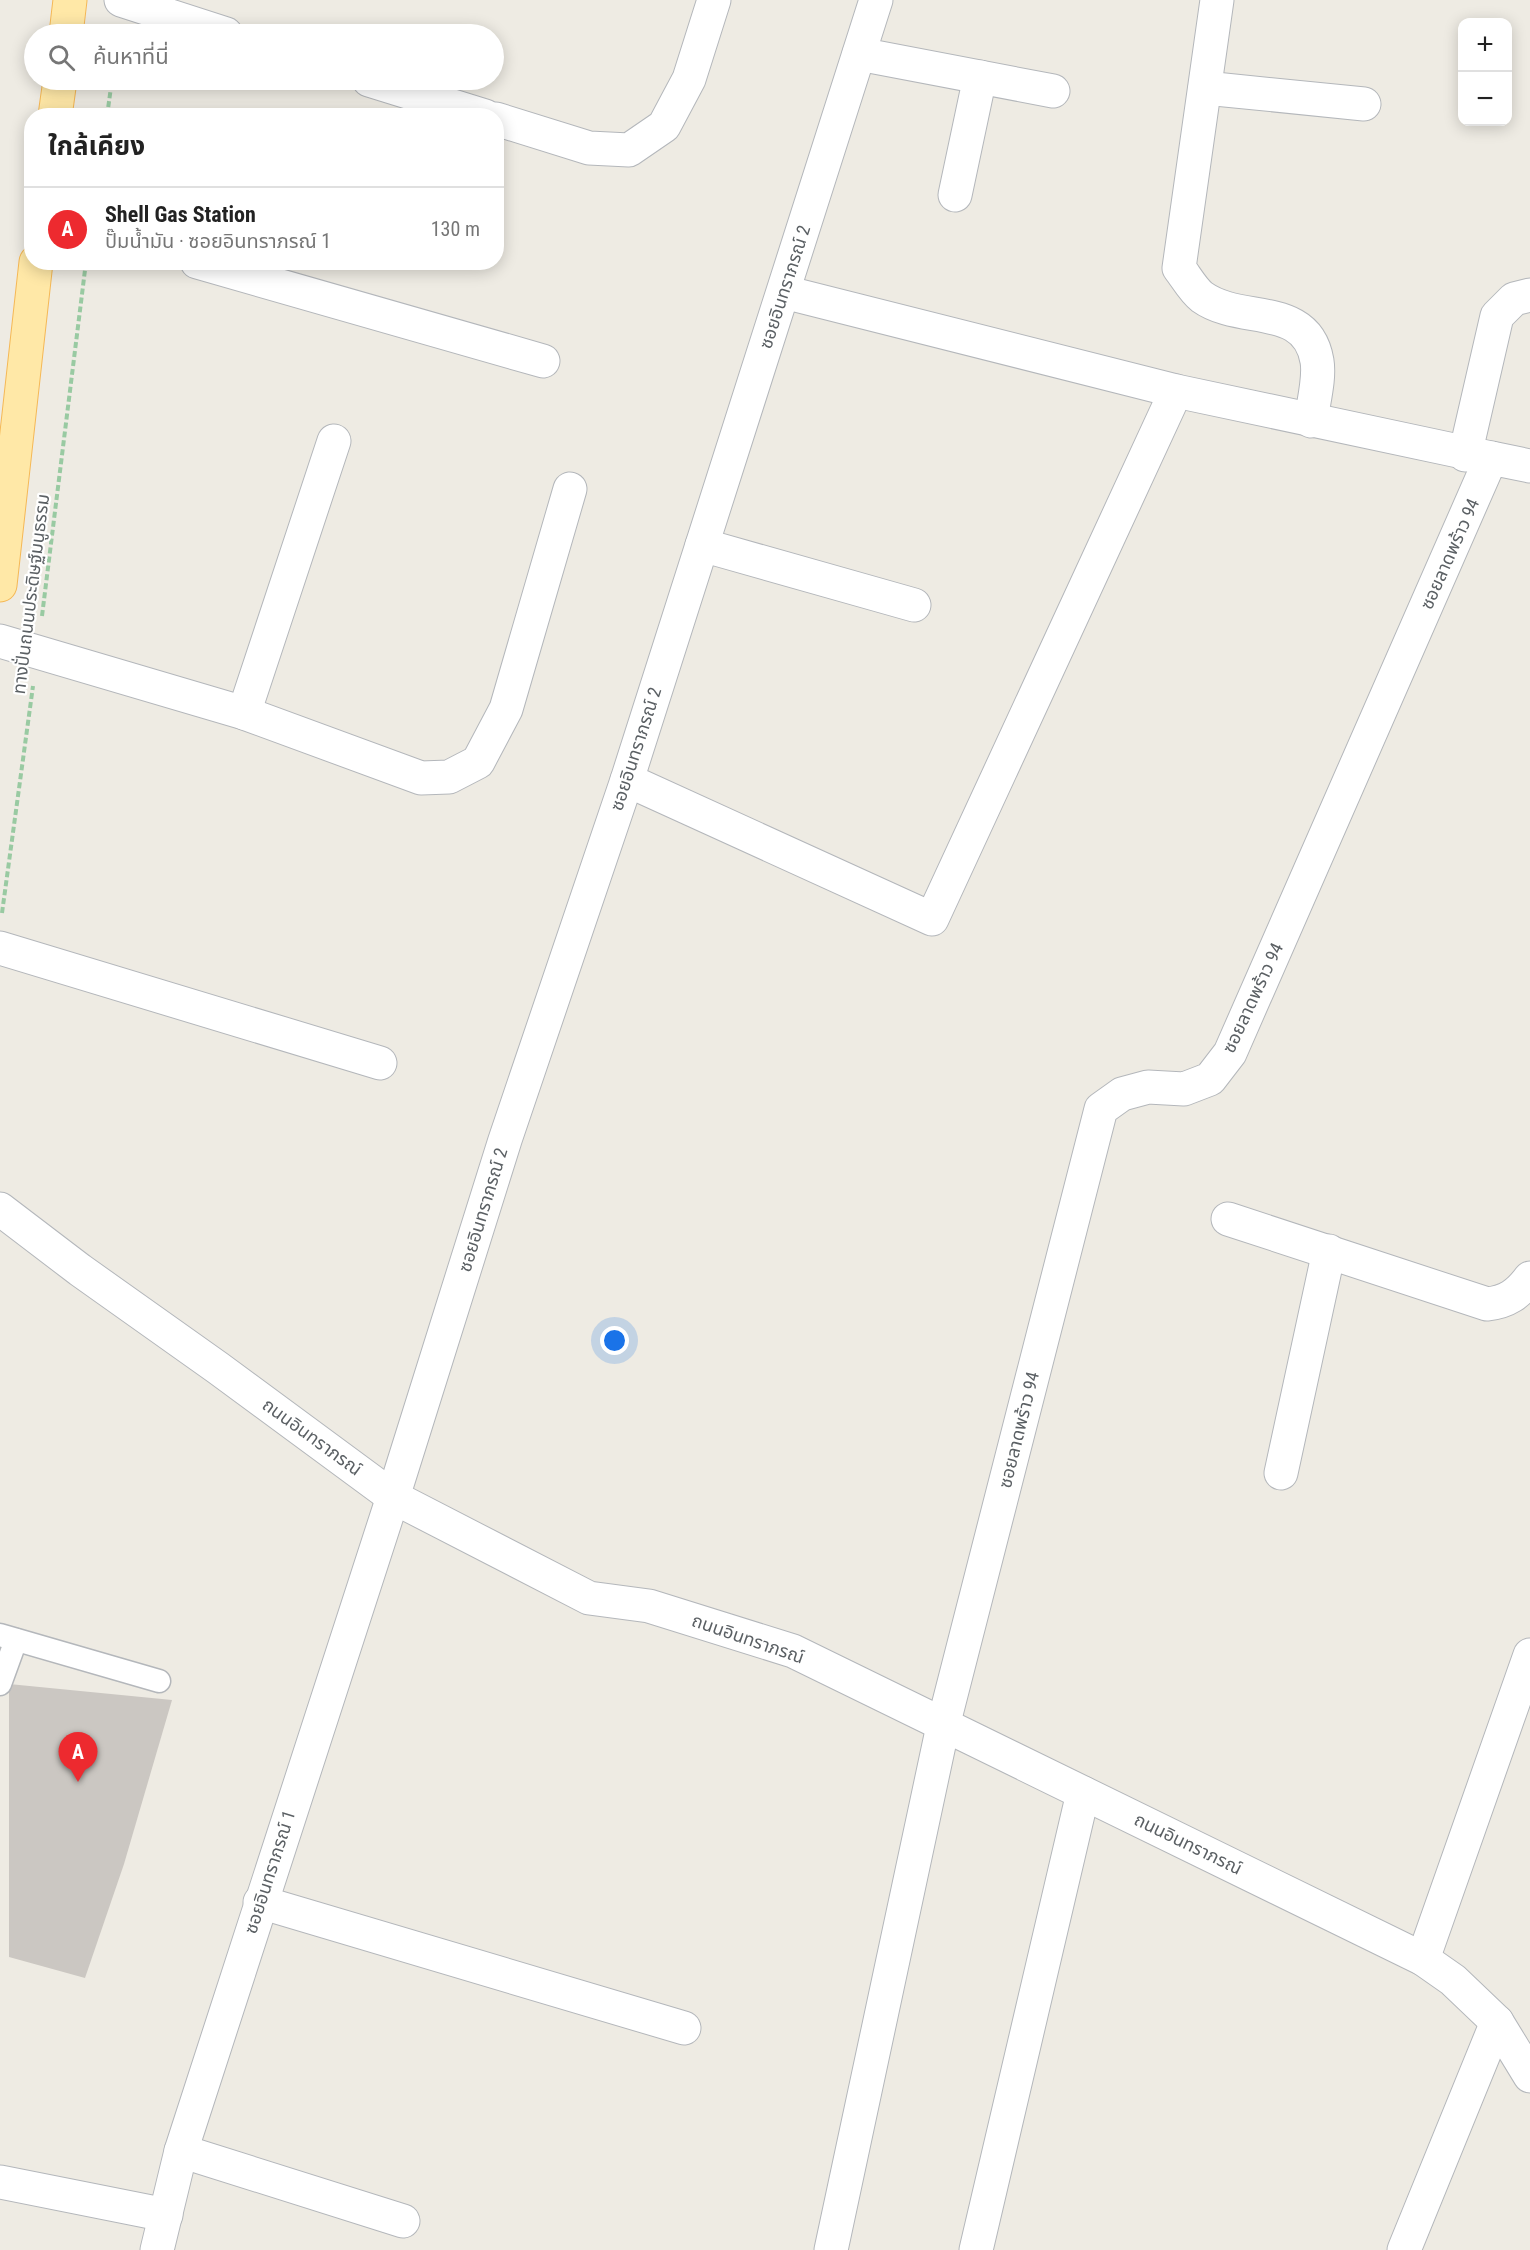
<!DOCTYPE html>
<html lang="th">
<meta charset="utf-8">
<style>
body{margin:0;font-family:"Roboto Condensed","Noto Sans Thai",sans-serif;background:#f6f6f6;color:#222}
.controls{position:absolute;right:18px;top:18px;display:grid;overflow:hidden;border-radius:12px;box-shadow:0 3px 15px #0003}
.controls button{width:54px;height:54px;display:grid;place-items:center;padding:0;border:0;border-bottom:2px solid #e0e0e0;background:#fff;color:#222;font:30px sans-serif}
.you{position:absolute;left:615px;top:1341px;width:21px;height:21px;margin:-15px;border:4px solid #fff;border-radius:50%;background:#1a73e8;box-shadow:0 0 0 9px #1a73e833}
.badge{display:grid;place-items:center;width:39px;height:39px;border-radius:50%;background:#ed2a2f;color:#fff;font-size:20px;font-weight:700}
.pin{position:absolute;translate:-50% -50px;filter:drop-shadow(0 2px 3px #0008)}
.pin::after{content:'';position:absolute;top:32px;width:21px;height:18px;background:inherit;clip-path:polygon(0 0,100% 0,50% 100%)}
.list{margin:0;padding:0;list-style:none}
h2{display:flex;justify-content:space-between;align-items:center;height:78px;margin:0;padding:0 24px;font-size:26px}
h2 small{font-size:20px;font-weight:400;color:#767676}
.list li{display:grid;grid-template-columns:39px 1fr auto;gap:18px;align-items:center;box-sizing:border-box;height:84px;padding:0 24px;border-top:2px solid #e0e0e0}
.list b{display:block;font-size:22px;white-space:nowrap}
.list p{margin:0;font-size:20px;white-space:nowrap;color:#767676}
.list em{font-size:20px;font-style:normal;color:#767676}
.icon{flex:none;width:33px;height:33px;fill:none;stroke:currentColor;stroke-width:2;stroke-linecap:round;stroke-linejoin:round}
.map{position:relative;flex:none;width:1530px;height:2250px;overflow:hidden}
.search{position:absolute;background:#fff;box-shadow:0 3px 15px #0003;left:24px;top:24px;width:480px;height:66px;display:flex;align-items:center;gap:15px;box-sizing:border-box;padding:0 21px;border-radius:33px;color:#767676;font-size:22px}
.panel{position:absolute;background:#fff;box-shadow:0 3px 15px #0003;left:24px;top:108px;width:480px;height:162px;border-radius:24px}
.map>svg:first-child{display:block}
</style>
<div class="map">
<svg width="1530" height="2250" viewBox="0 0 1530 2250">
<rect width="100%" height="100%" fill="#eeebe3"/>
<!-- building -->
<polygon fill="#cbc7c2" points="9,1684 172,1700 124,1864 85,1978 9,1957"/>
<g fill="none" stroke-linecap="round" stroke-linejoin="round">
<!-- service casing -->
<g stroke="#b4b7bb" stroke-width="25">
<g id="service">
<polyline points="0,1635 159,1681"/>
<polyline points="0,1684 16,1640"/>
</g>
</g>
<!-- minor casing -->
<g stroke="#b4b7bb" stroke-width="35">
<g id="minor">
<polyline points="121,0 226,34"/>
<path d="M1217 0 1179 268C1186 277 1193 290 1202 297 1241 325 1307 301 1317 361 1320 379 1313 403 1311 421"/>
<polyline points="859,54 1053,91"/>
<polyline points="369,80 485,116"/>
<polyline points="1205,88 1364,104"/>
<polyline points="496,119 589,148 629,150 664,126 689,79 714,0"/>
<polyline points="955,195 980,77"/>
<polyline points="197,262 543,361"/>
<polyline points="784,292 1176,391 1491,458"/>
<polyline points="1465,455 1497,316 1514,299 1530,295"/>
<polyline points="702,545 914,605"/>
<polyline points="0,641 244,713 421,778 449,777 478,762 506,709 570,489"/>
<polyline points="244,713 334,441"/>
<polyline points="627,780 932,919 1176,391"/>
<polyline points="0,948 380,1063"/>
<path d="M1228 1219 1487 1304C1507 1302 1518 1294 1530 1278"/>
<polyline points="1281,1473 1329,1251"/>
<polyline points="260,1902 684,2028"/>
<polyline points="1423,1959 1530,1655"/>
<polyline points="181,2151 403,2221"/>
<polyline points="0,2182 166,2215"/>
<polyline points="157,2250 181,2151 393,1497 505,1140 627,780 876,0"/>
<polyline points="831,2250 943,1726 1101,1109 1122,1094 1148,1087 1184,1089 1210,1079 1230,1053 1491,458 1530,466"/>
<polyline points="976,2250 1083,1793"/>
<polyline points="1404,2250 1497,2022"/>
</g>
</g>
<!-- tertiary casing -->
<g stroke="#b4b7bb" stroke-width="35">
<polyline id="tertiary" points="0,1209 80,1270 218,1368 393,1497 589,1598 649,1606 793,1651 1423,1959 1453,1980 1497,2022 1530,2076"/>
</g>
<!-- primary casing -->
<g stroke="#f5b856" stroke-width="35">
<g id="primary">
<polyline points="66,34 70,0"/>
<polyline points="55,116 60,80"/>
<polyline points="0,585 36,262"/>
</g>
</g>
<!-- path -->
<g stroke="#99caa2" stroke-width="4" stroke-dasharray="6 3" stroke-linecap="butt">
<polyline points="107,116 112,80"/>
<polyline points="42,616 86,262"/>
<polyline points="2,913 33,686"/>
</g>
<!-- service -->
<use href="#service" stroke="#fff" stroke-width="22"/>
<!-- minor -->
<use href="#minor" stroke="#fff" stroke-width="33"/>
<!-- tertiary -->
<use href="#tertiary" stroke="#fff" stroke-width="33"/>
<!-- primary -->
<use href="#primary" stroke="#ffe8a7" stroke-width="33"/>
</g>
<g text-anchor="middle" stroke-width="4.5" stroke-linejoin="round" paint-order="stroke">
<!-- street labels -->
<g font-size="18" fill="#5b6064" stroke="#fff">
<text transform="translate(785 287) rotate(-72)" y="6">ซอยอินทราภรณ์ 2</text>
<text transform="translate(1450 554) rotate(-66)" y="6">ซอยลาดพร้าว 94</text>
<text transform="translate(31 594) rotate(-83)" y="6">ทางปั่นถนนประดิษฐ์มนูธรรม</text>
<text transform="translate(636 749) rotate(-72)" y="6">ซอยอินทราภรณ์ 2</text>
<text transform="translate(1253 998) rotate(-65)" y="6">ซอยลาดพร้าว 94</text>
<text transform="translate(483 1210) rotate(-73)" y="6">ซอยอินทราภรณ์ 2</text>
<text transform="translate(1019 1430) rotate(-76)" y="6">ซอยลาดพร้าว 94</text>
<text transform="translate(312 1437) rotate(36)" y="6">ถนนอินทราภรณ์</text>
<text transform="translate(748 1639) rotate(19)" y="6">ถนนอินทราภรณ์</text>
<text transform="translate(1188 1844) rotate(26)" y="6">ถนนอินทราภรณ์</text>
<text transform="translate(270 1872) rotate(-72)" y="6">ซอยอินทราภรณ์ 1</text>
</g>
</g>
</svg>
<div class="controls">
<button>+</button>
<button>−</button>
</div>
<div class="you"></div>
<div class="pin badge" style="left:78px;top:1782px">A</div>
<div class="search"><svg class="icon" aria-label="search" viewBox="0 0 24 24"><circle cx="10" cy="10" r="6"/><path d="M15 15l6 6"/></svg>ค้นหาที่นี่</div>
<section class="panel">
<h2>ใกล้เคียง<small></small></h2>
<ul class="list">
<li><span class="badge">A</span><div><b>Shell Gas Station</b><p>ปั๊มน้ำมัน · ซอยอินทราภรณ์ 1</p></div><em>130 m</em></li>
</ul>
</section>
</div>
